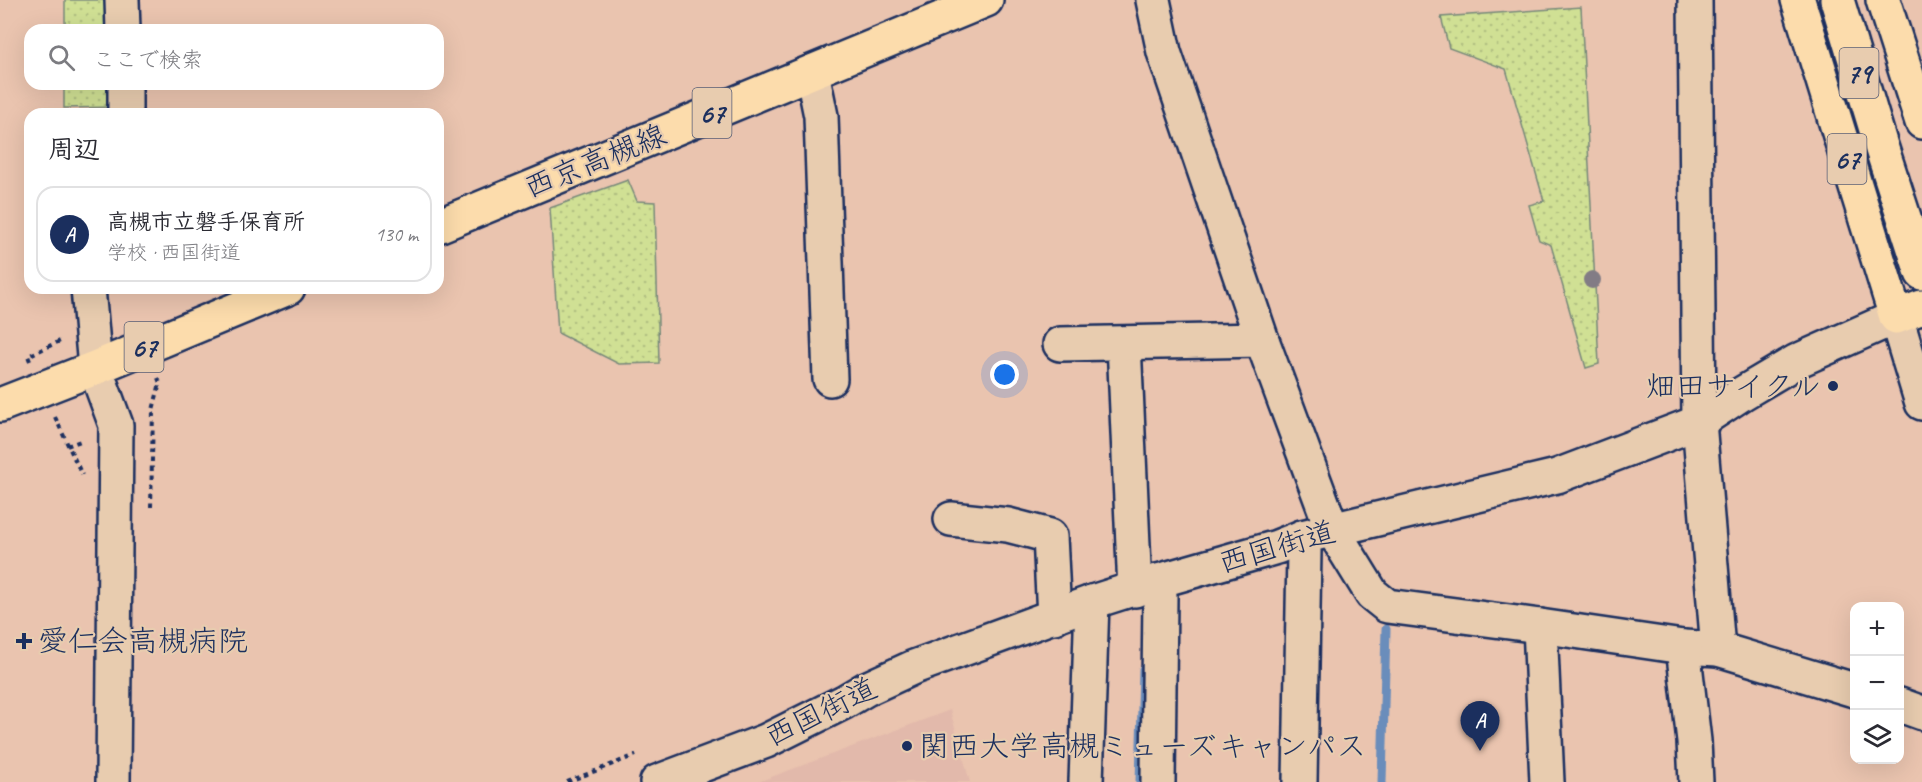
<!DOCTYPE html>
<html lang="ja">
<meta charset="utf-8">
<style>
body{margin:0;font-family:Caveat,"Klee One",sans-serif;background:#f2f2f3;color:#2b2b33}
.controls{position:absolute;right:18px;bottom:18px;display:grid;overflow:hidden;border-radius:12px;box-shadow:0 6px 24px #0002}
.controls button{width:54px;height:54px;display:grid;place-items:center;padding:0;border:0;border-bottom:2px solid #e1e1e2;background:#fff;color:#2b2b33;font:30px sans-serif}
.you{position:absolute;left:1005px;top:375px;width:21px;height:21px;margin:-15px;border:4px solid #fff;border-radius:50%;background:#1a73e8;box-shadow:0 0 0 9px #1a73e833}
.badge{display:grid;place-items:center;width:39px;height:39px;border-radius:50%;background:#1b2f5e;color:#fff;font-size:20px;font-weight:700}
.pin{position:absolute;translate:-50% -50px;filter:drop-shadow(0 2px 3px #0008)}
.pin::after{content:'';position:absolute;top:32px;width:21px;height:18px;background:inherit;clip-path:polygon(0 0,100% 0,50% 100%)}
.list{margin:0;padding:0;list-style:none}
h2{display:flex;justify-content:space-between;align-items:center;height:78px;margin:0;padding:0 24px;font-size:26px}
h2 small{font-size:20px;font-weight:400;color:#7c7c81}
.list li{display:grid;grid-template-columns:39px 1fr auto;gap:18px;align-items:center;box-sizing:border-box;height:96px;margin:0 12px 12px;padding:0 12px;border:2px solid #e1e1e2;border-radius:18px}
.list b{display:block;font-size:22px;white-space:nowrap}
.list p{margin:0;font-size:20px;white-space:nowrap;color:#7c7c81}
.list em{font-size:20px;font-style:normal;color:#7c7c81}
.icon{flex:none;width:33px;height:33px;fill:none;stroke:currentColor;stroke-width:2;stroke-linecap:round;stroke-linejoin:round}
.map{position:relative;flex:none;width:1922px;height:782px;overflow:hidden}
.search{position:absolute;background:#fff;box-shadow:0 6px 24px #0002;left:24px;top:24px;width:420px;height:66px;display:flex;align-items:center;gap:15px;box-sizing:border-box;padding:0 21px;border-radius:18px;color:#7c7c81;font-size:22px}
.panel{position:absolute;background:#fff;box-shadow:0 6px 24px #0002;left:24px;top:108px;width:420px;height:186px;border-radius:18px}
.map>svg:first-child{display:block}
</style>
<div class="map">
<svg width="1922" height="782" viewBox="0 0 1922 782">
<defs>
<pattern id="grass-dots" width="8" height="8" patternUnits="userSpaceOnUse" patternTransform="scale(1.5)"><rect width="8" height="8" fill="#d0e094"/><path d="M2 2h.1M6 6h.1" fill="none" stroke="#b2c082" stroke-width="1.8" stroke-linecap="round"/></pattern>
</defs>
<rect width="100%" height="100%" fill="#eac4af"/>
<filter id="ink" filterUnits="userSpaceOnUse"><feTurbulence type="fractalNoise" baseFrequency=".0167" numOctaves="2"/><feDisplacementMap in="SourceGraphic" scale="12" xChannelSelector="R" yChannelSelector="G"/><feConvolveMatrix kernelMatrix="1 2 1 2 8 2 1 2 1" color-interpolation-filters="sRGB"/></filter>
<g filter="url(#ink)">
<!-- built -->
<polygon fill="#e2b9ab" points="950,710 970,782 758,782"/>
<!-- grass -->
<g fill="url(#grass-dots)" stroke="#768879" stroke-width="1.5">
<polygon points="65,0 120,0 119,30 65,30"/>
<polygon points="1581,7 1599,364 1586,368 1551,245 1539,240 1529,205 1544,201 1506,69 1449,48 1441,17"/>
<polygon points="64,84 118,84 118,107 64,108"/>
<polygon points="628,180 637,201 655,202 659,363 619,364 558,333 550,208"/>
</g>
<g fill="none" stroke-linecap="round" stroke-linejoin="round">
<!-- stream -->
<g stroke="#6a8dbb" stroke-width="9">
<polyline points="1140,782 1143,669"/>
<polyline points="1382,782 1386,629"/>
</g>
<!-- minor casing -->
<g stroke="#1b2f5e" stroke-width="38">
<g id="minor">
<polyline points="122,0 123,30"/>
<polyline points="1153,0 1164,52 1262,340 1332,529 1372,594 1387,606 1540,626 1683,647 1718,649 1854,690"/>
<polyline points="1695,0 1699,422 1718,649"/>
<polyline points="812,72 821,116 830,379"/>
<polyline points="125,84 125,114"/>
<polyline points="88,288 95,368 116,425 113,782"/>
<polyline points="1124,343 1135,590"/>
<polyline points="1060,344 1262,340"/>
<polyline points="951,519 1008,525 1050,536 1054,617"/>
<polyline points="1540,626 1547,782"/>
<polyline points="1683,647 1694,741 1696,782"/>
<polyline points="1900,705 1922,713"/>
<polyline points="657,782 766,741 844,702 866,689 914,667 1092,602 1158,581 1277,547 1302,537 1557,476 1699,422 1743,393 1797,361 1896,317 1922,403"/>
<polyline points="1086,782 1092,602"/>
<polyline points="1158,782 1160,596 1158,581"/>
<polyline points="1300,782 1304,551 1302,537"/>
</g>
</g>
<!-- major casing -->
<g stroke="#1b2f5e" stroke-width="38">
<g id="major">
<polyline points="1798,0 1896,317 1922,307"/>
<polyline points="1837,0 1881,146 1922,273"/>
<polyline points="1883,0 1922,122"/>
<polyline points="438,226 986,0"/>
<polyline points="0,405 95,368 288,288"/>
</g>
</g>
<!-- path -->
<g stroke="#1b2f5e" stroke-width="4" stroke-dasharray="4.5 4.5" stroke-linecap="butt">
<polyline points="30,361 28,356 60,341"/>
<polyline points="55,417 82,475"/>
<polyline points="67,446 83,440"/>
<polyline points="151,507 153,410 160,383 158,378"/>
<polyline points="567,782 636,755"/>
</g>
<!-- minor -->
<use href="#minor" stroke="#e8ccaf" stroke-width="33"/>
<!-- major -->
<use href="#major" stroke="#fcdcac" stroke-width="33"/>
</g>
<!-- trees -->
<circle fill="#827c85" cx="1592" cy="280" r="9"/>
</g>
<!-- markers -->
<g fill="#1b2f5e" stroke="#e8ccaf" stroke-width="2">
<circle cx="1833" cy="386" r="6"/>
<path d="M21 632h6v6h6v6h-6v6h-6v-6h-6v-6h6z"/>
<circle cx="907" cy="746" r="6"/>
</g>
<g text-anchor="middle" stroke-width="4.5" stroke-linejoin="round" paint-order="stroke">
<!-- shield labels -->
<g fill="#e8ccaf" stroke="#585e76" stroke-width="1.5">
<rect x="1839.5" y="48" width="39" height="50" rx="4.5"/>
<rect x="692.5" y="88" width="39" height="50" rx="4.5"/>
<rect x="1827.5" y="134" width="39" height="50" rx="4.5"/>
<rect x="124.5" y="322" width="39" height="50" rx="4.5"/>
</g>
<g font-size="28" font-weight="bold" fill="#1b2f5e">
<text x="1859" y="83">79</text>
<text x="712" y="123">67</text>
<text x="1847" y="169">67</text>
<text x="144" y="357">67</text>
</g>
<!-- street labels -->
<g font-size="30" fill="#1b2f5e" stroke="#e8ccaf">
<text transform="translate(595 161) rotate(-22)" y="10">西京高槻線</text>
<text transform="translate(1277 547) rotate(-16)" y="10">西国街道</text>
<text transform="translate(821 712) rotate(-26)" y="10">西国街道</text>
</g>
<!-- poi labels -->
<g font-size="30" fill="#1b2f5e" stroke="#e8ccaf" text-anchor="start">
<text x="1821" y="396" text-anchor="end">畑田サイクル</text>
<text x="38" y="651">愛仁会高槻病院</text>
<text x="919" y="756">関西大学高槻ミューズキャンパス</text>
</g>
</g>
</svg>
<div class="controls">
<button>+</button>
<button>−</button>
<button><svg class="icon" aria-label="layers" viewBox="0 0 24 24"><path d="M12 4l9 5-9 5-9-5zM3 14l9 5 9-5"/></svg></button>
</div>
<div class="you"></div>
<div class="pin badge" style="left:1480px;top:751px">A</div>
<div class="search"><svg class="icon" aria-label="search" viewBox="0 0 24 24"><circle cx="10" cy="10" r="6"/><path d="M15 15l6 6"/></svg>ここで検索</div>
<section class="panel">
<h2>周辺<small></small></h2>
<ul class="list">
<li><span class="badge">A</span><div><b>高槻市立磐手保育所</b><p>学校 · 西国街道</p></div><em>130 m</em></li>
</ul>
</section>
</div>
